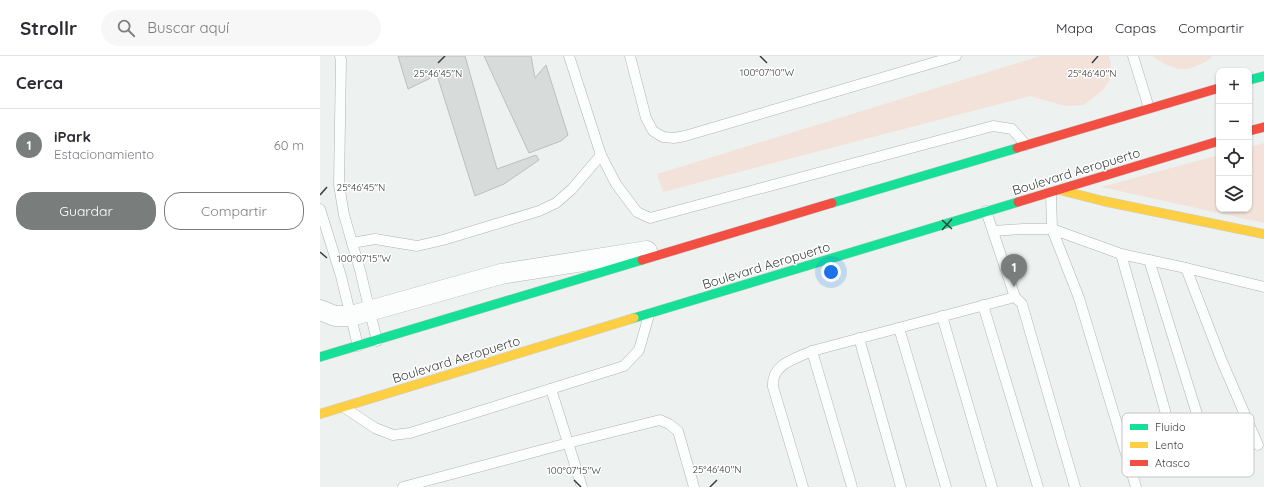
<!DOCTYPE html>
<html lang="es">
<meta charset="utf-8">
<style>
body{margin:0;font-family:Quicksand,sans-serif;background:#f7f7f7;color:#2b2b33}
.controls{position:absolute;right:12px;top:12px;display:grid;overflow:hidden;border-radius:8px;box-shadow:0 1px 3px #0004}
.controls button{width:36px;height:36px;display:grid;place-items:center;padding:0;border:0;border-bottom:1px solid #e1e1e2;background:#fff;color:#2b2b33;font:20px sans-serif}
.you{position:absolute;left:511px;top:216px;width:14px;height:14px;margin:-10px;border:3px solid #fff;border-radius:50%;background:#1a73e8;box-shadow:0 0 0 6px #1a73e833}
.badge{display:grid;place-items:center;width:26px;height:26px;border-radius:50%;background:#797d7b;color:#fff;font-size:13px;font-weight:700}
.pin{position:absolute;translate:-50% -33px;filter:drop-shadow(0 1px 2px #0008)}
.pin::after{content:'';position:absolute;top:21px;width:14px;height:12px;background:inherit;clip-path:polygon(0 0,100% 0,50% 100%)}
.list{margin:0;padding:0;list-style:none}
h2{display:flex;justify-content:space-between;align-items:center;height:52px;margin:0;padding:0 16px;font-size:17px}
h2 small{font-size:13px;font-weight:400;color:#7c7c81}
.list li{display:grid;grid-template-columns:26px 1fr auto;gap:12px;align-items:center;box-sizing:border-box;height:72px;padding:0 16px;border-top:1px solid #e1e1e2}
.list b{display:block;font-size:15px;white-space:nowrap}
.list p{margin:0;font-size:13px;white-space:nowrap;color:#7c7c81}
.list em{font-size:13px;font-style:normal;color:#7c7c81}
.actions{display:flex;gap:8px;padding:12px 16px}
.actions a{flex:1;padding:9px 0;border:1px solid #797d7b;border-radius:16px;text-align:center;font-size:14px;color:#797d7b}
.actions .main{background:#797d7b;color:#fff}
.icon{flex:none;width:22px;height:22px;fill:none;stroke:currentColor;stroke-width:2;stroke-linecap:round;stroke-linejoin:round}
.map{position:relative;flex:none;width:944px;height:431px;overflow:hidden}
header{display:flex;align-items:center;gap:24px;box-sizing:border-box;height:56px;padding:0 20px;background:#fff;border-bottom:1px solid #e1e1e2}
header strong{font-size:19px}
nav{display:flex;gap:22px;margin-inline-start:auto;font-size:14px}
.search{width:280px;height:36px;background:#f7f7f7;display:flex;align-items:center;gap:10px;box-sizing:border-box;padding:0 14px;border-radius:22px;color:#7c7c81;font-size:15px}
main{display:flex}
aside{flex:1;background:#fff}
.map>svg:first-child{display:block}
</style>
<header>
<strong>Strollr</strong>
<div class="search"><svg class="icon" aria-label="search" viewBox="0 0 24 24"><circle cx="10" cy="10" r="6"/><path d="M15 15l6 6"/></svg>Buscar aquí</div>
<nav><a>Mapa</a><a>Capas</a><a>Compartir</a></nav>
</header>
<main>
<aside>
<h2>Cerca<small></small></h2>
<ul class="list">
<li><span class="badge">1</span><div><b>iPark</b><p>Estacionamiento</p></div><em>60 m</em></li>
</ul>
<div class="actions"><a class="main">Guardar</a><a>Compartir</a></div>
</aside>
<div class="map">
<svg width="944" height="431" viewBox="0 0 944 431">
<rect width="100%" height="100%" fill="#edf2f0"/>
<!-- green -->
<g fill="#f3e2da">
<polygon points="720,0 789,0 791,8 790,24 782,35 764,49 745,50 710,40 343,136 337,118"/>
<path d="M832 0H892C890 5 884 6 879 9 860 18 849 11 832 0Z"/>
<polygon points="944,87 944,167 781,131 899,99 899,153 929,153 929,91"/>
</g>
<!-- building -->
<g fill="#d7dbda" stroke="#bcbfbe">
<polygon points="78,0 145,0 177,113 216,99 219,104 184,128 155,140 117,19 88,33"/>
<polygon points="164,0 211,0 215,22 226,9 248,79 241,85 209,97"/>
</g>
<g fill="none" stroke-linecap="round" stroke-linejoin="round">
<!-- lane casing -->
<g stroke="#afb3b1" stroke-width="11">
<g id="lane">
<polyline points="20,0 21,4 19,129 24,159 40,214 57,285"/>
<polyline points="249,0 281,99 296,128 317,156 330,162 673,70 692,73 706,89"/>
<polyline points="310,0 326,62 333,75 343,81 354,82 365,80 636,0"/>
<polyline points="813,0 829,52"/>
<polyline points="731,137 732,173 759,242 816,431"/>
<polyline points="0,153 21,220 38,290"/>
<polyline points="666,155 695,241"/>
<polyline points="673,175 703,173 732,173 801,198 866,212 944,231"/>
<polyline points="32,187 55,183 97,190 123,184 219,155 236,147 252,133 281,99"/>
<polyline points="801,198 853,383 860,391 870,390 881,383 882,374 829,204"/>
<polyline points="866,212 901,303 938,389"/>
<polyline points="663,249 718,431"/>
<polyline points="622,260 672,431"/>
<polyline points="579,272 626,431"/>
<polyline points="539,282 581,431"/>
<polyline points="492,295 532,431"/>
<polyline points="231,333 262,431"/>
<polyline points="25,352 55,372 73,379 90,377 304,310 319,294 329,259"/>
<polyline points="83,431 248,387 340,364 349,368 358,375 374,431"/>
<path d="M483 431 453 331C451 308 475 303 492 295L695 241 702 248 755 431"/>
</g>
</g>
<!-- street casing -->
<g stroke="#afb3b1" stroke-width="21">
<polyline id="street" points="0,254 15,260 31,260 181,218 327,195"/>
</g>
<!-- fast casing -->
<g stroke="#cacccb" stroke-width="10">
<g id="fast">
<polyline points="929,24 944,20"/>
<polyline points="512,147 697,92"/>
<polyline points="314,262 698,146"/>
<polyline points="0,301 322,204"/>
</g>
</g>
<!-- slow casing -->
<g stroke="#cacccb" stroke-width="10">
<g id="slow">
<polyline points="740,134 783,145 944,178"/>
<polyline points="0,358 314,262"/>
</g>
</g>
<!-- jam casing -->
<g stroke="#cacccb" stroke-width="10">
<g id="jam">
<polyline points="929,75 944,71"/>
<polyline points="697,92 899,32"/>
<polyline points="698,146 899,85"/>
<polyline points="322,204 512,147"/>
</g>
</g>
<!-- lane -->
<use href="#lane" stroke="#fcfdfd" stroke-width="10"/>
<!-- street -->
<use href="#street" stroke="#fcfdfd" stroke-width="20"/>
<!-- fast -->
<use href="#fast" stroke="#16e098" stroke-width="9"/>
<!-- slow -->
<use href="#slow" stroke="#ffcf43" stroke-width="9"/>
<!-- jam -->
<use href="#jam" stroke="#f24e42" stroke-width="9"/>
</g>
<!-- ticks -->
<path fill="none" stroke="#3a3e3c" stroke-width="1.5" d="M440 0 447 7M118 7 125 0M772 7 778 0M0 139 7 131M622 164 632 173M622 174 632 163M0 196 7 202M254 424 261 431M390 431 397 424"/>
<g text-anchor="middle" stroke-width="3" stroke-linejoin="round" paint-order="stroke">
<!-- street labels -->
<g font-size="13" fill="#3a3e3c" stroke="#fff">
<text transform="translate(756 115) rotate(-17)" y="5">Boulevard Aeropuerto</text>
<text transform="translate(446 209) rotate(-17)" y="5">Boulevard Aeropuerto</text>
<text transform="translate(136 303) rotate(-17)" y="5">Boulevard Aeropuerto</text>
</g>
</g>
<!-- legend -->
<rect x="802" y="357" width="132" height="64" rx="6" fill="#fff" stroke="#c4c5c4" stroke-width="1"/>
<rect x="810" y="368" width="18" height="6" fill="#16e098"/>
<rect x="810" y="386" width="18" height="6" fill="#ffcf43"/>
<rect x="810" y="404" width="18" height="6" fill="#f24e42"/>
<g font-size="11" fill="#3a3e3c">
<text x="835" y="375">Fluido</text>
<text x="835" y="393">Lento</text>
<text x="835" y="411">Atasco</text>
</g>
<g font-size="10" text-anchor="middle" fill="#3a3e3c" stroke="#fff" stroke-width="3" stroke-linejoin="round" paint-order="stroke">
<text x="447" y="20">100°07'10"W</text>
<text x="118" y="21">25°46'45"N</text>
<text x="772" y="21">25°46'40"N</text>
<text x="41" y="135">25°46'45"N</text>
<text x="44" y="206">100°07'15"W</text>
<text x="397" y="417">25°46'40"N</text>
<text x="254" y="418">100°07'15"W</text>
</g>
</svg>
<div class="controls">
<button>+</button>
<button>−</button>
<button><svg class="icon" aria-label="locate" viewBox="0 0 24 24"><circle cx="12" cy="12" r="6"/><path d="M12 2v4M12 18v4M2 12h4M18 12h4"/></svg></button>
<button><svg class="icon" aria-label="layers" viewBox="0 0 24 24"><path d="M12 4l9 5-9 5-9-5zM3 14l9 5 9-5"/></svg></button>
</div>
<div class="you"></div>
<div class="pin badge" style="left:694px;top:231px">1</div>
</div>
</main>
